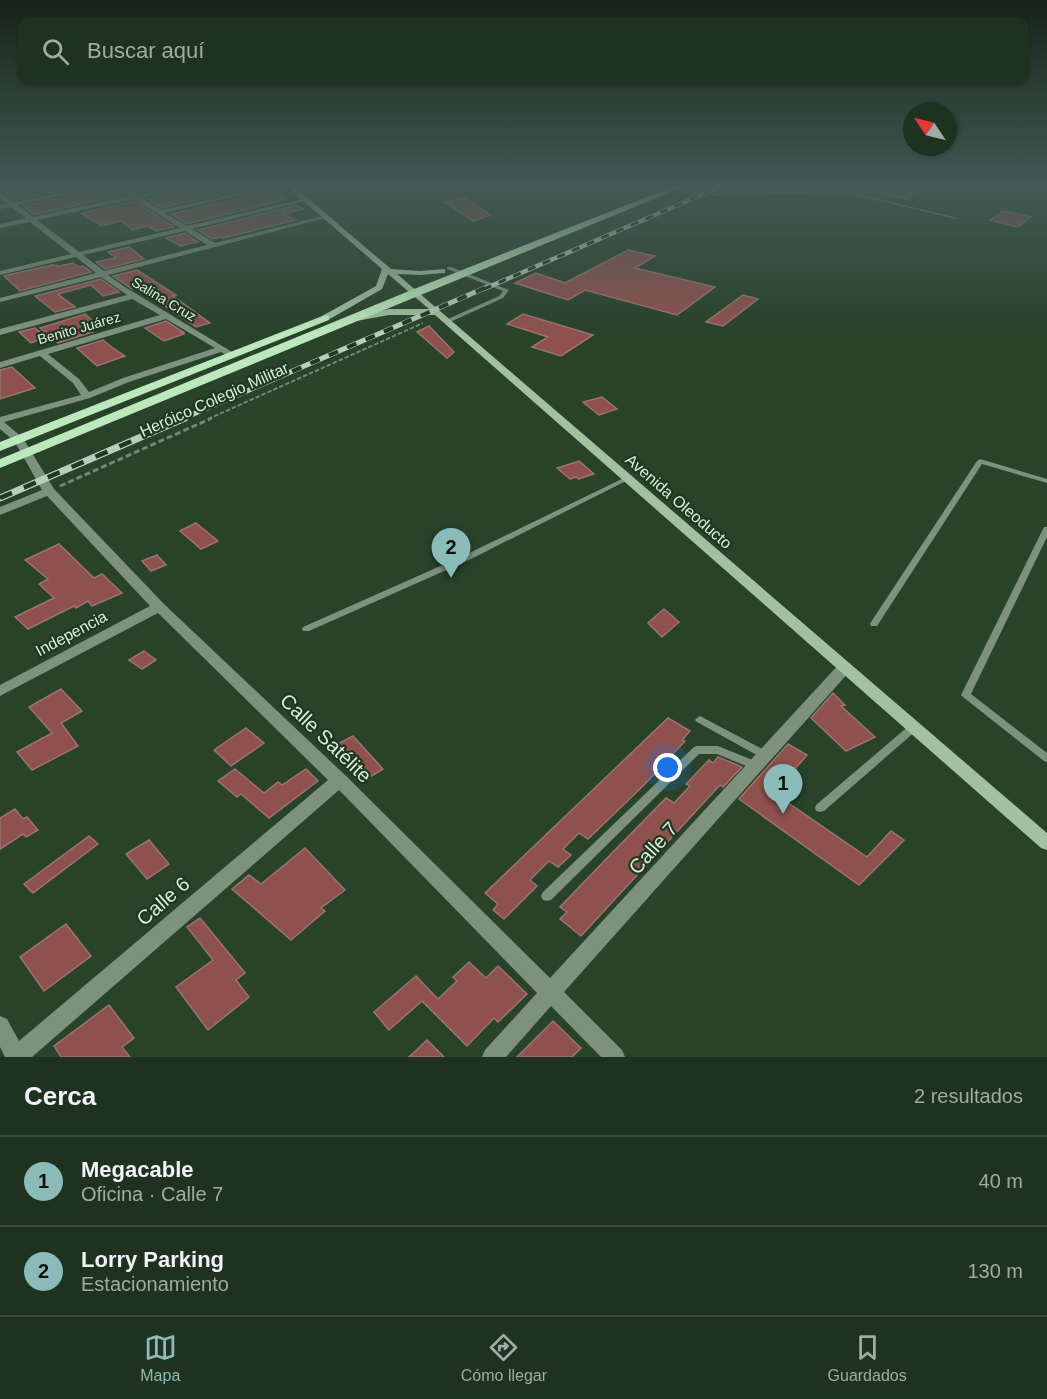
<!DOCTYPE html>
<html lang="es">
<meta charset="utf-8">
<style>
body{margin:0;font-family:Helvetica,sans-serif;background:#2c3e2d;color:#f1f3f6}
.compass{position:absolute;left:903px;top:102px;width:54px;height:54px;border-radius:50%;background:#1f3220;box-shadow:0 2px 4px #0004;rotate:305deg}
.you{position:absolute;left:668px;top:768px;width:21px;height:21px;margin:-15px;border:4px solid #fff;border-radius:50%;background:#1a73e8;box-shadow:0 0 0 9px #1a73e833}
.badge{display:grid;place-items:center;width:39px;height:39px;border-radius:50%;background:#8bbbb9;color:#111;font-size:20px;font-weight:700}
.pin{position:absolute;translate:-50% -50px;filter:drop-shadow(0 2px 3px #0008)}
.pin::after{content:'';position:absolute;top:32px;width:21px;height:18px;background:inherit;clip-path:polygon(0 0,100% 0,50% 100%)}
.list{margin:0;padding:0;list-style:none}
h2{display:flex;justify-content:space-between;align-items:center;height:78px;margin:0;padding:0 24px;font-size:26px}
h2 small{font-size:20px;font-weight:400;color:#a1aaa5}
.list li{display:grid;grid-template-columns:39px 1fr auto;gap:18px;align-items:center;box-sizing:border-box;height:90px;padding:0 24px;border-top:2px solid #3c4d3e}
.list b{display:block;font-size:22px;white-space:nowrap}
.list p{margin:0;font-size:20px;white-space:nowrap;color:#a1aaa5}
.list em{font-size:20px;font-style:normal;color:#a1aaa5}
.icon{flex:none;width:33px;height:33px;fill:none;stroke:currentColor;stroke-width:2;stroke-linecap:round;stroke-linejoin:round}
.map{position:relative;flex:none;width:1047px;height:1057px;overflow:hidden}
.search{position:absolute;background:#1f3220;box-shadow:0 2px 4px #0004;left:18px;right:18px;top:18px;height:66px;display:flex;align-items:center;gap:15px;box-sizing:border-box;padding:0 21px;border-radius:12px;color:#a1aaa5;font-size:22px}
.sheet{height:258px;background:#1f3220}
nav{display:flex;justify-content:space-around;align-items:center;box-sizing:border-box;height:84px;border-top:2px solid #3c4d3e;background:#1f3220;font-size:16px;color:#a1aaa5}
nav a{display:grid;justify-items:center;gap:3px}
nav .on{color:#8bbbb9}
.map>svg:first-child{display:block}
</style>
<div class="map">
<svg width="1047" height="1057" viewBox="0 0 1047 1057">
<rect width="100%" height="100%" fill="#29422a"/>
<!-- building -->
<g fill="#8f514d" stroke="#9c7370" stroke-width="1.5">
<polygon points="29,185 88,185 14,200 6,194"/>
<polygon points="124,185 172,185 136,193"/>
<polygon points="196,185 262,185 161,208 147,199"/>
<polygon points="865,185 934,185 906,199 864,190"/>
<polygon points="112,187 123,195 34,215 23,206"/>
<polygon points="272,190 286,200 187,224 171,214"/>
<polygon points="465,198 491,215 473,221 444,202"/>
<polygon points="134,201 174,227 156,231 148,226 132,230 121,221 102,226 81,213"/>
<polygon points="296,205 303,209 283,214 296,220 224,238 221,237 212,239 198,230"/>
<polygon points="1004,211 1031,217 1018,227 990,220"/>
<polygon points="185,233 198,242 180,246 166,238"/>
<polygon points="129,247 144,259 105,269 96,262 116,258 108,252"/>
<polygon points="628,250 655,256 635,268 715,287 677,315 585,290 568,300 515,283 536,273 565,283"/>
<polygon points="73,263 79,267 83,266 91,272 20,291 4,276 52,265 60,266"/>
<polygon points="137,270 176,295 173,296 210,323 196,327 137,287 132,289 113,276"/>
<polygon points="101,279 119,292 103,296 91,285 58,294 75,307 55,312 35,296"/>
<polygon points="743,295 758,299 723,326 706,322"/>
<polygon points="85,314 93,321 82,324 93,332 58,343 40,328"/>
<polygon points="523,314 593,335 561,356 532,347 548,337 507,324"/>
<polygon points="166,321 183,332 181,332 184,334 164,341 145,328"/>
<polygon points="429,326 454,352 447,358 417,332"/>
<polygon points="35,328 46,337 31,343 19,332"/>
<polygon points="103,340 114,349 125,356 97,366 77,348"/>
<polygon points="12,367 35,388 0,399 0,370"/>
<polygon points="602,397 617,409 599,415 583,402"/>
<polygon points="579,461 594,474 579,479 576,477 570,479 557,468"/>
<polygon points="196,523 218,541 201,549 180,531"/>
<polygon points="59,544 94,578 102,574 122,593 92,606 88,601 76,608 74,606 28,629 15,617 54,598 39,584 48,579 25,560"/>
<polygon points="157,555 166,565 151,571 142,561"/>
<polygon points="664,609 679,622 662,637 648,623"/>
<polygon points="144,651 156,660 142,669 129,660"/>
<polygon points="61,689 82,711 61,723 78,746 32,770 17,752 52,733 29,707"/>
<polygon points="833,693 845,705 841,706 875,737 846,751 811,718"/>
<polygon points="668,718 690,731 682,740 685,741 645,784 588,839 579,833 563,849 571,855 558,867 549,861 530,880 537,886 504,919 493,910 498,904 485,893"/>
<polygon points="246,728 264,743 231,766 214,750"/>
<polygon points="353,736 383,769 365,780 334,746"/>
<polygon points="788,744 807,755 774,793 867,857 891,831 904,840 859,885 739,799"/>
<polygon points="718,757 742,767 723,787 720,785 581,936 560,919 567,912 560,907 611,854 666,798 674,803 690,786 686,784 709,760 713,763"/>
<polygon points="235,769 264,793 278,782 282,785 306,769 318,781 269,818 241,794 237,797 218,781"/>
<polygon points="15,809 23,819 27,817 38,830 26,837 23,834 0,849 0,818"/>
<polygon points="89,836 98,844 33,893 24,884"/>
<polygon points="149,840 169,864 147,879 126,854"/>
<polygon points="305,848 345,890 321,908 325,911 291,940 232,889 249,875 261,884"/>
<polygon points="200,918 245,973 236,980 249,997 208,1030 176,987 213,960 187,927"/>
<polygon points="66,924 91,956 44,991 20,957"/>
<polygon points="469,962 486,978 498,966 527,994 498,1022 494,1018 467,1046 422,1001 389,1030 374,1012 416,976 438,999 457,981 453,977"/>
<polygon points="109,1005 134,1038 122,1047 130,1057 61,1057 54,1046"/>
<polygon points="553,1021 581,1048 572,1057 517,1057"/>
<polygon points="427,1040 444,1057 409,1057"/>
</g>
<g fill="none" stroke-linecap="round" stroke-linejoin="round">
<!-- path-far1 -->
<polyline stroke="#738773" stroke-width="2" stroke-dasharray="4.5 2" stroke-linecap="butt" points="208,419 423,323"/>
<!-- path -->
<polyline stroke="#738773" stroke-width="3" stroke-dasharray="6 3" stroke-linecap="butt" points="60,486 212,418"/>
<!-- lane -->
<g fill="#7d917d" fill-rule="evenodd">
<polygon points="655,185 714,193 840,191 842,190 958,218 956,219 846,193 714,195 656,187 654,186"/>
<polygon points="782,185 830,188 832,189 830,190 784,186"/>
<polygon points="1037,185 1047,186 1047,188 1038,186"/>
<polygon points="447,267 451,267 509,290 503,298 450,322 446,322 446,320 499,296 503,291 447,269"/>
<polygon points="980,459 1047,479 1047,483 982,464 877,626 871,626 870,624 871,622 977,461"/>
<polygon points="628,476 630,477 631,478 630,479 469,560 309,631 303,631 302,629 303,627 463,556"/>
<polygon points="1044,527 1047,527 1047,537 971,694 1047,753 1047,762 1044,761 963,697 961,695"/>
<polygon points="700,716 768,752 770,755 768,758 765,759 762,758 697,722 695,720 697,718"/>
<polygon points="914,723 917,724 919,727 917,730 824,811 820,812 816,811 815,808 816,805 911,724"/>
<polygon points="697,746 718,746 760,763 761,766 760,769 756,770 717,754 699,754 551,900 547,901 543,900 541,896 543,892 694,747"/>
</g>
<!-- street -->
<g fill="#7d917d" fill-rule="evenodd">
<polygon points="15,185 27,185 0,192 0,188"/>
<path d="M99 185H111L18 205 33 217 129 196 113 185H120L136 195 182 185H194L141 198 161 210 273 185H284L165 213 187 226 306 198 309 200 192 229 215 243 326 215 329 217 108 275 125 287 237 355 232 358 221 352 129 382 90 398 4 422 23 438 54 489 164 604 345 775 550 978 840 663H850L852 667 850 671 564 992 622 1050 625 1057H601L551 1006 506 1057H482L485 1050 537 993 339 790 32 1057H5L0 1047V1016L7 1019 19 1041 328 780 158 613 0 696V685L150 606 47 496 0 515V507L42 490 15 442 0 429V417L81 395 73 383 40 356 0 368V362L160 315 132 299 0 335V329L127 295 101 277 0 302V298L96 273 76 257 0 275V271L71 254 30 222 0 228V224L26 218 11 207 0 209V205L7 204 0 198V193L14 202ZM134 199 180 228 79 252 37 220ZM185 231 207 245 104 271 83 255ZM166 319 215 348 123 378 89 392 79 379 48 354Z"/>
</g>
<!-- secondary -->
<polygon fill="#a1c1a1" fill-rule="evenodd" points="285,185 292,185 391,269 420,271 445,269 445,273 442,273 420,275 397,274 1047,833 1047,850 1041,848 435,315 389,315 351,322 351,318 389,309 429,309 388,274 382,289 328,320 322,320 322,316 376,286 382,269"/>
<!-- primary -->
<g fill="#bde7bd" fill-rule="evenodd">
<polygon points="677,185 688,185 0,468 0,459 409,291"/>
<polygon points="325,315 329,316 329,320 0,451 0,442"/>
</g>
<!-- rail-far2 casing -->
<g stroke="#bcccbc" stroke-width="4.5">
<polyline id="rail-far2" points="484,289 724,185"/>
</g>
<!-- rail-far1 casing -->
<g stroke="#bcccbc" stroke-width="5">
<polyline id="rail-far1" points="182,419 487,287"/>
</g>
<!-- rail casing -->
<g stroke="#bcccbc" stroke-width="7">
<polyline id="rail" points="0,498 185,418"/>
</g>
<!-- rail-far2 -->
<use href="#rail-far2" stroke="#1f3820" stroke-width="3" stroke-dasharray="8" stroke-linecap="butt"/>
<!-- rail-far1 -->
<use href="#rail-far1" stroke="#1f3820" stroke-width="4" stroke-dasharray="10" stroke-linecap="butt"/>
<!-- rail -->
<use href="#rail" stroke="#1f3820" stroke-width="4.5" stroke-dasharray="13" stroke-linecap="butt"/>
</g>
<!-- sky -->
<linearGradient id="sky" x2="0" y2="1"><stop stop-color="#172417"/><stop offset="0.56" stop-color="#435a55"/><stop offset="1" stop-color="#435a55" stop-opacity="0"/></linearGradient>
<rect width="1047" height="333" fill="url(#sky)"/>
<g text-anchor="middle" stroke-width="4.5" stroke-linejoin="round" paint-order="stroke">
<!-- far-street labels -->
<g font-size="14" fill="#dcebdc" stroke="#1f3820">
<text transform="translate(164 299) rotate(31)" y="5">Salina Cruz</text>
<text transform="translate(79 328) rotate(-16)" y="5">Benito Juárez</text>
</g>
<!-- street labels -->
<g font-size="16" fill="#dcebdc" stroke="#1f3820">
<text transform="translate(214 399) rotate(-24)" y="6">Heróico Colegio Militar</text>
<text transform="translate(679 501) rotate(41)" y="6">Avenida Oleoducto</text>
<text transform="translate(71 633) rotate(-28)" y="6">Indepencia</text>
</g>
<!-- near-street labels -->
<g font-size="20" fill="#dcebdc" stroke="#1f3820">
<text transform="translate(326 738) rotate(44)" y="7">Calle Satélite</text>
<text transform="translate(653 848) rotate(-48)" y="7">Calle 7</text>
<text transform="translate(163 901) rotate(-41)" y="7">Calle 6</text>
</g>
</g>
</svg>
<svg class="compass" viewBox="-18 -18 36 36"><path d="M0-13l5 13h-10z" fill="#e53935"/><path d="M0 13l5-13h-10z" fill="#a1aaa5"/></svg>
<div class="you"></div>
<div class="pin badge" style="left:783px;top:814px">1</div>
<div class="pin badge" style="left:451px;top:578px">2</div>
<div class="search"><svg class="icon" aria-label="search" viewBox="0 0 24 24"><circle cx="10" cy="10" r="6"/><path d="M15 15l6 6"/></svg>Buscar aquí</div>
</div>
<section class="sheet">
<h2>Cerca<small>2 resultados</small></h2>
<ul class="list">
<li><span class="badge">1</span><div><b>Megacable</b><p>Oficina · Calle 7</p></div><em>40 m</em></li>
<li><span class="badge">2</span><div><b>Lorry Parking</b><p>Estacionamiento</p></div><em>130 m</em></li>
</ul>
</section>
<nav>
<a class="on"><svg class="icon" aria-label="map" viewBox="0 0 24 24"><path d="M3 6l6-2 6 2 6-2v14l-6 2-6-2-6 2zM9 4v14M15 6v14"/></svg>Mapa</a>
<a><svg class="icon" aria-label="directions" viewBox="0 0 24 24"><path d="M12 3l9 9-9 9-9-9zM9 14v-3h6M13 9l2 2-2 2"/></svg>Cómo llegar</a>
<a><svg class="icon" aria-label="saved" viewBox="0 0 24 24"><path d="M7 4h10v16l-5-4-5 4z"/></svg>Guardados</a>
</nav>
